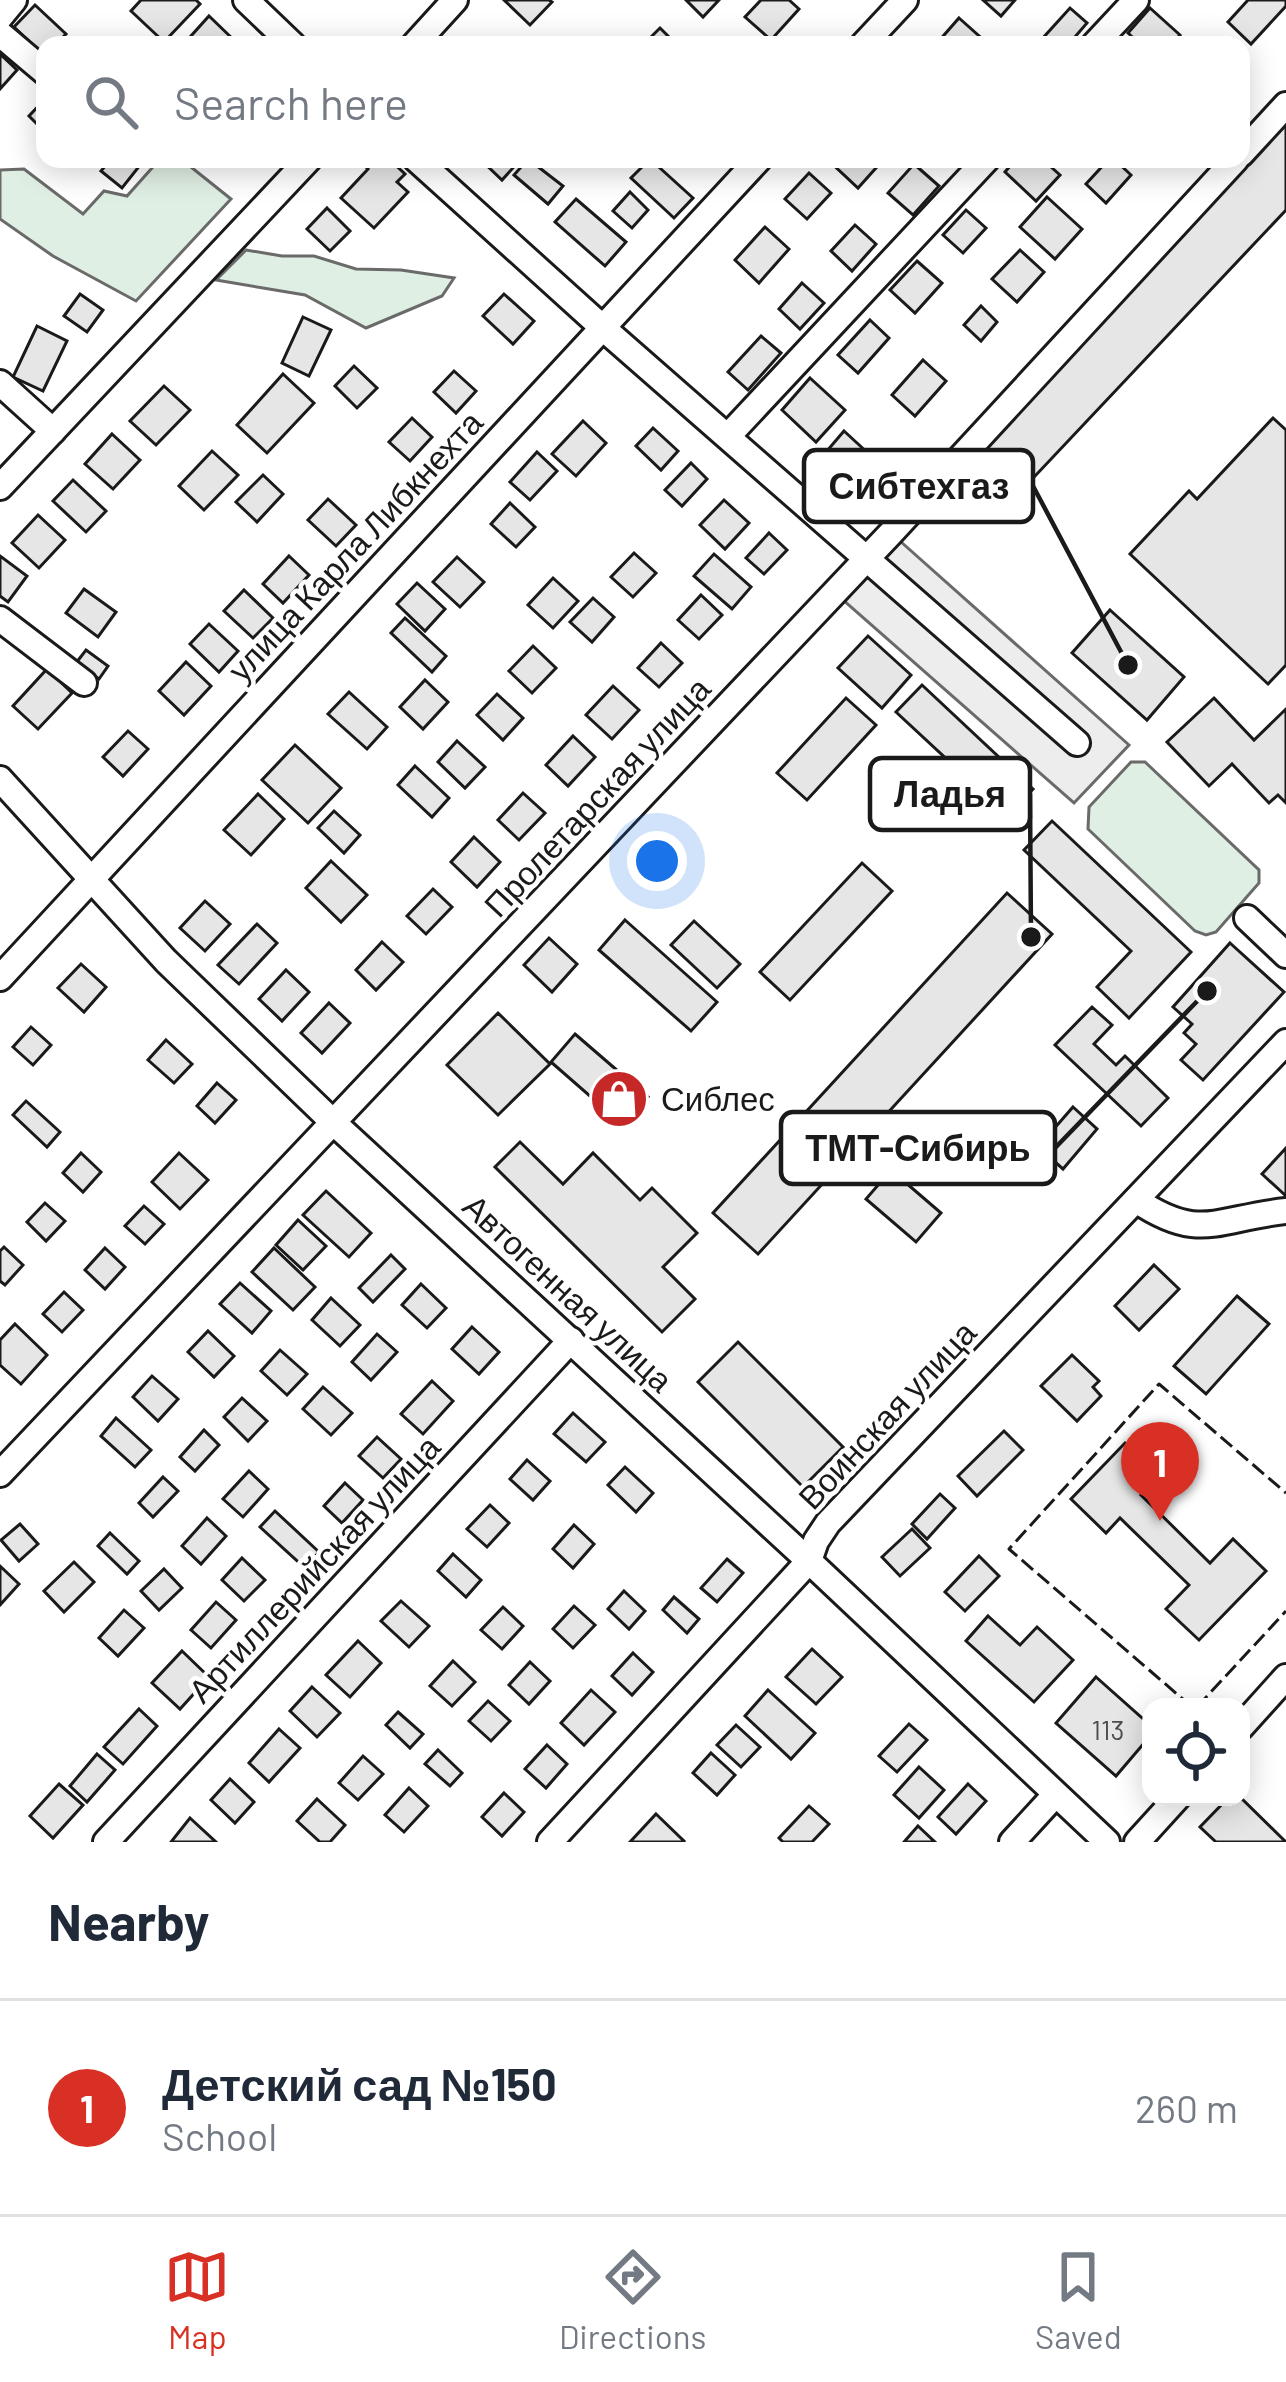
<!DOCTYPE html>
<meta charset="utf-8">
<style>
body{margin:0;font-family:Barlow,sans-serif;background:#f6f6f7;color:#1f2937}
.controls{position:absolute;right:36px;bottom:36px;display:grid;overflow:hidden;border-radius:24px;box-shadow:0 6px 30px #0003}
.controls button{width:108px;height:108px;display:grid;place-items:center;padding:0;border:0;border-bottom:3px solid #e0e1e3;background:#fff;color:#1f2937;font:60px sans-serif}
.you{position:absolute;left:657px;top:861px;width:42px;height:42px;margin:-30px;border:9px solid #fff;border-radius:50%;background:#1a73e8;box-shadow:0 0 0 18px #1a73e833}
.badge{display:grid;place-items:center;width:78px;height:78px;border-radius:50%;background:#d93025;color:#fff;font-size:39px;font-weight:700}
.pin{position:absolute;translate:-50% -99px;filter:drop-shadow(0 3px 6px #0008)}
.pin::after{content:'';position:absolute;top:63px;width:42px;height:36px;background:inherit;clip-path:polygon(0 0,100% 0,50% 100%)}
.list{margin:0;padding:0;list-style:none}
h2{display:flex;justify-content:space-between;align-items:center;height:156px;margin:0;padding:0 48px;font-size:51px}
h2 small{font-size:39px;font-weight:400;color:#747a83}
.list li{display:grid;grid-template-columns:78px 1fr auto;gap:36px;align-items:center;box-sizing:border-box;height:216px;padding:0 48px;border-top:3px solid #e0e1e3}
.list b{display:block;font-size:45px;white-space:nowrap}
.list p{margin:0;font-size:39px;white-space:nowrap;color:#747a83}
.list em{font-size:39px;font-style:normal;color:#747a83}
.icon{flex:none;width:66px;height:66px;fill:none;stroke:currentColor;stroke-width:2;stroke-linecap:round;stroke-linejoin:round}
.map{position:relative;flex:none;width:1286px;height:1842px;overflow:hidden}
.search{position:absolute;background:#fff;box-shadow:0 6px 30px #0003;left:36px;right:36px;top:36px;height:132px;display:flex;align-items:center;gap:30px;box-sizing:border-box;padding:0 42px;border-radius:24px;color:#747a83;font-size:45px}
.sheet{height:372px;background:#fff}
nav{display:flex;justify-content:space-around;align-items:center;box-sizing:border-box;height:168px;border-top:3px solid #e0e1e3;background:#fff;font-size:33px;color:#747a83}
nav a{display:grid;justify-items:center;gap:6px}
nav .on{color:#d93025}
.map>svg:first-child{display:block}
</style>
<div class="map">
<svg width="1286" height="1842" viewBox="0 0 1286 1842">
<rect width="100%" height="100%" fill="#fff"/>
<!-- green -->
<g fill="#e0efe3" stroke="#6a6a6a" stroke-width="3">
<polygon points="160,159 181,159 231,199 136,301 53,256 0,219 0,170 24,169 83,214 104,191 127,196"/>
<polygon points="246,250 282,256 314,256 356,269 401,270 454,278 442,296 366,328 305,295 216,280"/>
<polygon points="1131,762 1145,762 1259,870 1259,883 1216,932 1206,935 1195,931 1088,829 1089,807"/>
</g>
<!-- parking -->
<polygon fill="#ededed" stroke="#6a6a6a" stroke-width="3" points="891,533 1129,745 1074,803 835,593"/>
<!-- building -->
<g fill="#e6e6e6" stroke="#1a1a1a" stroke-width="3">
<polygon points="141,0 196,0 200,4 164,42 131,11"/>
<polygon points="504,0 549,0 552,2 530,25"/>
<polygon points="686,0 719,0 703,17"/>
<polygon points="761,0 789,0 799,9 771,40 745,17"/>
<polygon points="983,0 1015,0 1001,16"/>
<polygon points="1248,0 1286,0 1286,6 1251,44 1228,22"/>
<polygon points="35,5 66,34 55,45 45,45 45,56 14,27"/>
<polygon points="1070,8 1087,23 1068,45 1048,45 1042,39"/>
<polygon points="1150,8 1180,35 1171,45 1141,45 1128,33"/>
<polygon points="209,16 237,43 236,45 201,45 191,36"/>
<polygon points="959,18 987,43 985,45 941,45 938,42"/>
<polygon points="660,28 677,45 643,45"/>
<polygon points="0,54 17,70 0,89"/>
<polygon points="45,99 45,132 29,116"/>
<polygon points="1286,118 1286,210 1020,492 974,449"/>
<polygon points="111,159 135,159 141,164 122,188 101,171"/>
<polygon points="358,159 389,159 405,174 397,182 408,192 374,228 341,198 368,169"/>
<polygon points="480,159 521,159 502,180"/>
<polygon points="528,159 563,186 548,204 514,175"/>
<polygon points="650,159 693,198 674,218 631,178"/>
<polygon points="827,159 884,159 858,188"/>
<polygon points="1016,159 1042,159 1060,175 1036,201 1005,172"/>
<polygon points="1109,159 1114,159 1131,175 1106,203 1086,184"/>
<polygon points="914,164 939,186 913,215 888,193"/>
<polygon points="809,173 831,193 807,219 785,199"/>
<polygon points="630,192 648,210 632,228 613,211"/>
<polygon points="1047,197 1082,229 1055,259 1020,227"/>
<polygon points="576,199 626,242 605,266 555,222"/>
<polygon points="327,208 350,231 330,251 307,229"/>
<polygon points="966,210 986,228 963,253 943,235"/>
<polygon points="855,225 876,244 852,271 831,251"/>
<polygon points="765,227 789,249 759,283 735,260"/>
<polygon points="1020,250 1044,272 1017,302 992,279"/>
<polygon points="917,261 942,283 915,313 890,290"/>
<polygon points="802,283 824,303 800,329 779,309"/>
<polygon points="80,294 103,310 87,332 64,316"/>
<polygon points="504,294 534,321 513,344 483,316"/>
<polygon points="981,306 997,322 981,341 964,325"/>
<polygon points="303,317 331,330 309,376 282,363"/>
<polygon points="870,320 889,338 858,373 838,355"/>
<polygon points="37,326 67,341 43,391 13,377"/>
<polygon points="761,336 781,353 748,390 728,372"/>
<polygon points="923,360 946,381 915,416 892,395"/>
<polygon points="354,366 377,388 357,408 335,386"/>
<polygon points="454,371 476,391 456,413 434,392"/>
<polygon points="283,374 314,403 267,453 237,425"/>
<polygon points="810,378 845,410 816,442 782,410"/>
<polygon points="164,386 190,410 156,445 130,421"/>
<polygon points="412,418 432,437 410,461 389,442"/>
<polygon points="1273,418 1286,430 1286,665 1268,684 1130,554 1189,491 1197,499"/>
<polygon points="583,421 606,443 576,476 552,454"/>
<polygon points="653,428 678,451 661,470 636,446"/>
<polygon points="844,431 882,466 864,486 826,452"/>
<polygon points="112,434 140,460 113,489 85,464"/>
<polygon points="212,451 238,475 204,510 179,486"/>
<polygon points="537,452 557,471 530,500 510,482"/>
<polygon points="691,463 707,479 682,506 665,490"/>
<polygon points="263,475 283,494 257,522 236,502"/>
<polygon points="73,480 106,511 86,532 53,501"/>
<polygon points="328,499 356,525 336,546 308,520"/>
<polygon points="724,500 749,523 725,549 700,525"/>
<polygon points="510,503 535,527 516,547 491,524"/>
<polygon points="38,515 65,540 39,568 12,543"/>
<polygon points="769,533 787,550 764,574 746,558"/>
<polygon points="634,553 656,573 633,597 611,577"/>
<polygon points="714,554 751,587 732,609 694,576"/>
<polygon points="0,556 27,576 8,602 0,596"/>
<polygon points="289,556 309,575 283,603 263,584"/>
<polygon points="457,557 484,582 460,607 433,582"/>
<polygon points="553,578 578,601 553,628 528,605"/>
<polygon points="417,583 445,609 425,631 397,604"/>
<polygon points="84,589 116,612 98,637 66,613"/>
<polygon points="244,590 273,618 253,638 224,611"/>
<polygon points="701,595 722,615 699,639 678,620"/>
<polygon points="593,598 614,617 592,642 570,622"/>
<polygon points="1110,610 1184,677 1147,720 1072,653"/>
<polygon points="405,618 446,656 432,672 391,633"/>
<polygon points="209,624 238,651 219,672 190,644"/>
<polygon points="868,636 911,675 882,708 838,668"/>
<polygon points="661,643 682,663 659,687 638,668"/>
<polygon points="533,646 556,668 532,693 509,671"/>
<polygon points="86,650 108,666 99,679 76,663"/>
<polygon points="186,662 211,686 184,715 159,691"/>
<polygon points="47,669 72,693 38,729 13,706"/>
<polygon points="425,680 448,702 423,729 400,707"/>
<polygon points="922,685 1033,789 1008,816 896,712"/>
<polygon points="613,686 639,710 612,739 586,715"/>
<polygon points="349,692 387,727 367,749 328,714"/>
<polygon points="497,694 523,718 503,740 477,715"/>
<polygon points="846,698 876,725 807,800 777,773"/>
<polygon points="1214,698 1254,740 1286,709 1286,803 1278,795 1269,803 1232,764 1209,786 1167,742"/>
<polygon points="128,731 148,749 123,776 103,757"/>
<polygon points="573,736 595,757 568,786 546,765"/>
<polygon points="457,741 485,767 465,788 438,762"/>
<polygon points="295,745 341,788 308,823 262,780"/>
<polygon points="415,766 449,798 432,817 398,785"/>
<polygon points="523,793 545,813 519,840 498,820"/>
<polygon points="258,794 284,819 251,855 224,830"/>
<polygon points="334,811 360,835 344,853 318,828"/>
<polygon points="1052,821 1191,952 1129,1018 1097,987 1131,951 1024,850"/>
<polygon points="474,837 500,862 477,887 451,862"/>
<polygon points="331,861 367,895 341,922 306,888"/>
<polygon points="862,863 892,891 790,1000 760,972"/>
<polygon points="433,889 452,907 426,934 407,916"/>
<polygon points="1007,893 1052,934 758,1254 713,1213"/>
<polygon points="205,901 230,924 205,951 180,928"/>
<polygon points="625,920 717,1002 691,1031 599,950"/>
<polygon points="694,921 740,964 717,988 671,945"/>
<polygon points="257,924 277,943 239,984 218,965"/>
<polygon points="549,938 577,964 552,992 524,965"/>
<polygon points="382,942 403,962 376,990 356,970"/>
<polygon points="1230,943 1284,992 1203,1080 1181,1060 1196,1044 1184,1033 1192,1024 1173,1007"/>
<polygon points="81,964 106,987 84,1012 58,988"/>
<polygon points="286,970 309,992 282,1021 259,999"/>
<polygon points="329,1003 350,1023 322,1053 301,1033"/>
<polygon points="1092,1007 1112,1025 1094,1044 1116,1065 1125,1056 1168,1098 1141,1126 1055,1045"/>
<polygon points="498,1013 550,1064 498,1115 447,1065"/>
<polygon points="31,1027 51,1045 33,1065 13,1047"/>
<polygon points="575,1034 648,1097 623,1125 551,1062"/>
<polygon points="166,1040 192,1064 174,1083 148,1060"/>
<polygon points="217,1083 236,1100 215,1123 197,1106"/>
<polygon points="26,1101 60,1132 47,1147 13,1115"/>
<polygon points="1073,1107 1097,1129 1063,1169 1038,1147"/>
<polygon points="520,1142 563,1184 593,1153 640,1200 652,1188 697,1233 663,1267 695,1299 662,1332 495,1167"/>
<polygon points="1286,1148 1286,1196 1262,1174"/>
<polygon points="81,1153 101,1172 83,1192 63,1173"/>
<polygon points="179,1153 208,1180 180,1209 152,1182"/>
<polygon points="891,1170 941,1213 916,1242 866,1199"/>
<polygon points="326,1191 371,1233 349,1257 303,1215"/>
<polygon points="45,1203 65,1221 46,1241 27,1222"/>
<polygon points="144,1206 164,1224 145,1244 125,1226"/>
<polygon points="298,1220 326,1246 303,1270 276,1245"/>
<polygon points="4,1247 23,1265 5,1285 0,1281 0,1251"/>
<polygon points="105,1248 125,1267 105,1289 85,1270"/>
<polygon points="274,1248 315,1287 293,1310 252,1272"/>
<polygon points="391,1255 405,1269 373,1302 359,1288"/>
<polygon points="1154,1265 1179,1289 1139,1330 1115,1306"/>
<polygon points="240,1283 271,1311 252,1333 220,1304"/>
<polygon points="421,1284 446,1308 427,1328 402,1305"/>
<polygon points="64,1292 83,1310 62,1332 43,1314"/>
<polygon points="1237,1296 1269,1324 1206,1394 1174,1366"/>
<polygon points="331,1298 360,1325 340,1346 312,1320"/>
<polygon points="15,1324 47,1355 21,1384 0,1365 0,1340"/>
<polygon points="472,1327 499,1352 479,1374 452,1349"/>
<polygon points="208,1331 234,1356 214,1377 188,1352"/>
<polygon points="377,1334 397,1352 371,1380 352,1362"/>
<polygon points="738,1342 843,1447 803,1487 698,1382"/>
<polygon points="280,1350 307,1374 287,1395 261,1371"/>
<polygon points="1072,1355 1099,1381 1093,1387 1101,1396 1077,1421 1041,1386"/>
<polygon points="152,1376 178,1399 158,1421 133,1397"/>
<polygon points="432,1381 453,1401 423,1434 401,1414"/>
<polygon points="323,1387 352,1413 331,1435 303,1409"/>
<polygon points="242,1398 267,1421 248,1441 224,1417"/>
<polygon points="573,1413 605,1442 586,1462 554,1434"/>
<polygon points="116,1418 151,1450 135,1467 101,1436"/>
<polygon points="204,1430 219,1445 195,1471 180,1457"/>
<polygon points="1004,1431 1023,1450 977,1496 958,1476"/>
<polygon points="377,1437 401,1459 383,1478 359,1456"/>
<polygon points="1125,1443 1160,1476 1141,1495 1210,1563 1233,1539 1266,1571 1199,1640 1166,1609 1189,1585 1120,1518 1106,1533 1071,1499"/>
<polygon points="527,1460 550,1481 533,1500 510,1479"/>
<polygon points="625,1467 653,1493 636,1512 608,1485"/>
<polygon points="249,1471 268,1489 243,1517 223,1499"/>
<polygon points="163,1477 178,1491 153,1517 139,1503"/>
<polygon points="345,1483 363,1500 342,1523 324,1506"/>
<polygon points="940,1494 955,1508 927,1539 912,1524"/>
<polygon points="490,1505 509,1523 487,1547 467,1529"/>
<polygon points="275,1511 319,1552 305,1568 260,1527"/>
<polygon points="207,1518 226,1536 201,1564 182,1546"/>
<polygon points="20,1524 38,1544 19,1561 1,1540"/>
<polygon points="574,1525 594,1544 573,1568 553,1549"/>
<polygon points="912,1529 930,1548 900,1576 882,1557"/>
<polygon points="110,1533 139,1561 127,1574 98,1546"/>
<polygon points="453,1554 481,1580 466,1597 438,1571"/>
<polygon points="979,1556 999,1576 965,1611 945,1592"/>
<polygon points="242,1558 265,1580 244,1601 222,1580"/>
<polygon points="727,1559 743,1573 717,1602 701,1588"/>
<polygon points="74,1562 94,1582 64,1612 44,1591"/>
<polygon points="0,1566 19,1584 0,1605"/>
<polygon points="164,1569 182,1588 159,1610 141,1591"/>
<polygon points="624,1591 645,1611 629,1629 608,1609"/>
<polygon points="674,1597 699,1619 687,1633 663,1610"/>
<polygon points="401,1601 429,1626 409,1647 381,1621"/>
<polygon points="216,1602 236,1620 211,1648 191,1630"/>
<polygon points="574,1606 595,1625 573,1648 553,1629"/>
<polygon points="503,1607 523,1626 502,1649 481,1630"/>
<polygon points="124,1610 144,1628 118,1656 99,1638"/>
<polygon points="988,1616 1020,1645 1037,1627 1073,1660 1034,1702 966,1641"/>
<polygon points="358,1641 381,1663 350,1697 326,1675"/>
<polygon points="812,1649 842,1677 816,1704 786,1677"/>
<polygon points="182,1651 209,1677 180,1709 152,1683"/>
<polygon points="633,1653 653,1672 632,1695 612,1676"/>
<polygon points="453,1661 475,1682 452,1706 430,1686"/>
<polygon points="530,1662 550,1681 529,1704 509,1685"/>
<polygon points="1096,1677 1151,1726 1151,1735 1116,1776 1056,1723"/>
<polygon points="312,1687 340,1713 317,1737 290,1711"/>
<polygon points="591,1690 615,1712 584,1745 561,1723"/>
<polygon points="768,1690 815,1733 791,1759 745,1716"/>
<polygon points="488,1701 510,1721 491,1741 469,1721"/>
<polygon points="139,1709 157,1726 123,1764 104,1747"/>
<polygon points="398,1712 423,1734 410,1748 386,1725"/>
<polygon points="909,1724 927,1740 897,1772 879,1756"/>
<polygon points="736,1725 760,1747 741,1767 717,1745"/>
<polygon points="279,1729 300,1748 269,1782 249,1763"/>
<polygon points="547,1745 567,1764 546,1788 525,1769"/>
<polygon points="438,1750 462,1773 450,1786 425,1764"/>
<polygon points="711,1753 735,1775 717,1795 693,1773"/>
<polygon points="97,1754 115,1770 87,1802 70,1786"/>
<polygon points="363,1756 383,1774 358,1800 339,1783"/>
<polygon points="919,1767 944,1790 919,1818 894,1795"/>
<polygon points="230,1779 254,1802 235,1823 211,1800"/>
<polygon points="59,1784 83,1805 53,1838 30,1816"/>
<polygon points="968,1784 986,1801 956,1834 938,1817"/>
<polygon points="409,1788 428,1806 404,1832 385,1815"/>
<polygon points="504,1793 524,1812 502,1836 482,1817"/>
<polygon points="1229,1797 1240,1797 1286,1842 1216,1842 1200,1827"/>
<polygon points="317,1799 345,1825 330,1842 320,1842 297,1821"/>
<polygon points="809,1806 829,1824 812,1842 783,1842 779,1838"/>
<polygon points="656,1814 684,1841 683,1842 630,1842"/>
<polygon points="190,1818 216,1842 171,1842"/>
<polygon points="918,1826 935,1842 904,1842"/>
</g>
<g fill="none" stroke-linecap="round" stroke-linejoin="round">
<!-- minor casing -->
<g stroke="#1a1a1a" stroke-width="30">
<g id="minor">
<polyline points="246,0 293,45"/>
<polyline points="0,17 14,0"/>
<polyline points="0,34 45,72"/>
<polyline points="414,45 455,0"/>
<polyline points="863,45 905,0"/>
<polyline points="1094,45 1136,0"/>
<polyline points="1241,154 1286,105"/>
<polyline points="416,159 603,328 1077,743"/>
<polyline points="0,383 53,431"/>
<polyline points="729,435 987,159"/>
<polyline points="0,487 309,159"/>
<polyline points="0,619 84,683"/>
<polyline points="0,779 166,961 334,1123 809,1561 1107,1842"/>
<polyline points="1247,918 1286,955"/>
<polyline points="0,978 759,159"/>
<path d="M1136 1200C1200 1243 1217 1218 1286 1211"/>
<polyline points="0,1474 891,533 1236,159"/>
<polyline points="1241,1727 1286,1677"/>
<polyline points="106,1842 571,1340"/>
<polyline points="550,1842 809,1561 816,1541 828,1523 1286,1042"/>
<polyline points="1012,1842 1055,1795"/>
<polyline points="1137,1842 1178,1797"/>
</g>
</g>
<!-- minor -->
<use href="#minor" stroke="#fff" stroke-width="24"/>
<!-- fence -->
<g stroke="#1a1a1a" stroke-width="3" stroke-dasharray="15 6" stroke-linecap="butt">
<polyline points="1192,1707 1009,1549 1159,1384 1286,1493"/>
<polyline points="1197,1707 1286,1611"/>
</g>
</g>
<!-- icons -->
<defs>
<g id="shop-disc" transform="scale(3)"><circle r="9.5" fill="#c62828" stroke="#fff"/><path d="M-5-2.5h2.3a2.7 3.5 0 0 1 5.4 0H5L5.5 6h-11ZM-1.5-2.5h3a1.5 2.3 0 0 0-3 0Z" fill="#fff"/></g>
</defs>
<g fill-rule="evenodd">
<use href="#shop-disc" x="619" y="1099"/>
</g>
<g text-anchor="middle" stroke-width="9" stroke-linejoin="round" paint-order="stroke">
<!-- number labels -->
<g font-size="27" fill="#4d4d4d">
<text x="1108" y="1740">113</text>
</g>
<!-- street labels -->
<g font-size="33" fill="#1a1a1a" stroke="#fff">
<text transform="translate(355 546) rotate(-47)" y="12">улица Карла Либкнехта</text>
<text transform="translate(597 797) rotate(-47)" y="12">Пролетарская улица</text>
<text transform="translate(568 1293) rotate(43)" y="12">Автогенная улица</text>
<text transform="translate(887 1415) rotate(-47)" y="12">Воинская улица</text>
<text transform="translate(314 1569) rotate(-47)" y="12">Артиллерийская улица</text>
</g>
<!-- poi labels -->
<g font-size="33" fill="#1a1a1a" stroke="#fff" text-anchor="start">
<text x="661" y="1111">Сиблес</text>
</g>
</g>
<!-- callouts -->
<path fill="none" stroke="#1a1a1a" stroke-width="4.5" d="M1128 665L1033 486M1031 937L1030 794M1207 991L1055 1148"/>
<g fill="#1a1a1a" stroke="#fff" stroke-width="4.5">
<circle cx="1128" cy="665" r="12"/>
<circle cx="1031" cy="937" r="12"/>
<circle cx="1207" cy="991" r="12"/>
</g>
<g fill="#fff" stroke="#1a1a1a" stroke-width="4.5">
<rect x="804" y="450" width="229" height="72" rx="12"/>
<rect x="870" y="758" width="160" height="72" rx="12"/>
<rect x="781" y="1112" width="274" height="72" rx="12"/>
</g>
<g font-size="36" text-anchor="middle" font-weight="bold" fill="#1a1a1a">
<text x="919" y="499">Сибтехгаз</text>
<text x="950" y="807">Ладья</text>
<text x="918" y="1161">ТМТ-Сибирь</text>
</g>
</svg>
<div class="controls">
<button><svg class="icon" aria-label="locate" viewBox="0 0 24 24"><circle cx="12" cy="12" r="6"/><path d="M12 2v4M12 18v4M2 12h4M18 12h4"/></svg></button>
</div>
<div class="you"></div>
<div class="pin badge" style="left:1160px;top:1521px">1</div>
<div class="search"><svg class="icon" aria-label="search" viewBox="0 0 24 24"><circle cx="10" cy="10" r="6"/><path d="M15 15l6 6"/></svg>Search here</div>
</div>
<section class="sheet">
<h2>Nearby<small></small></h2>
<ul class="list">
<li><span class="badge">1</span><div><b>Детский сад №150</b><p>School</p></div><em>260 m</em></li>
</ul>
</section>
<nav>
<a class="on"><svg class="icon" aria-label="map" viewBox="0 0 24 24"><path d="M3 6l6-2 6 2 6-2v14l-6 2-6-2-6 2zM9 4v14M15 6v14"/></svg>Map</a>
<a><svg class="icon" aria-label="directions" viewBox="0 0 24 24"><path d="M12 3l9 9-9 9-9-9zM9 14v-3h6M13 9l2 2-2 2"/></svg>Directions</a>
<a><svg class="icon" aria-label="saved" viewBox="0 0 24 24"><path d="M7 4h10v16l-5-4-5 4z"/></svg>Saved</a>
</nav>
